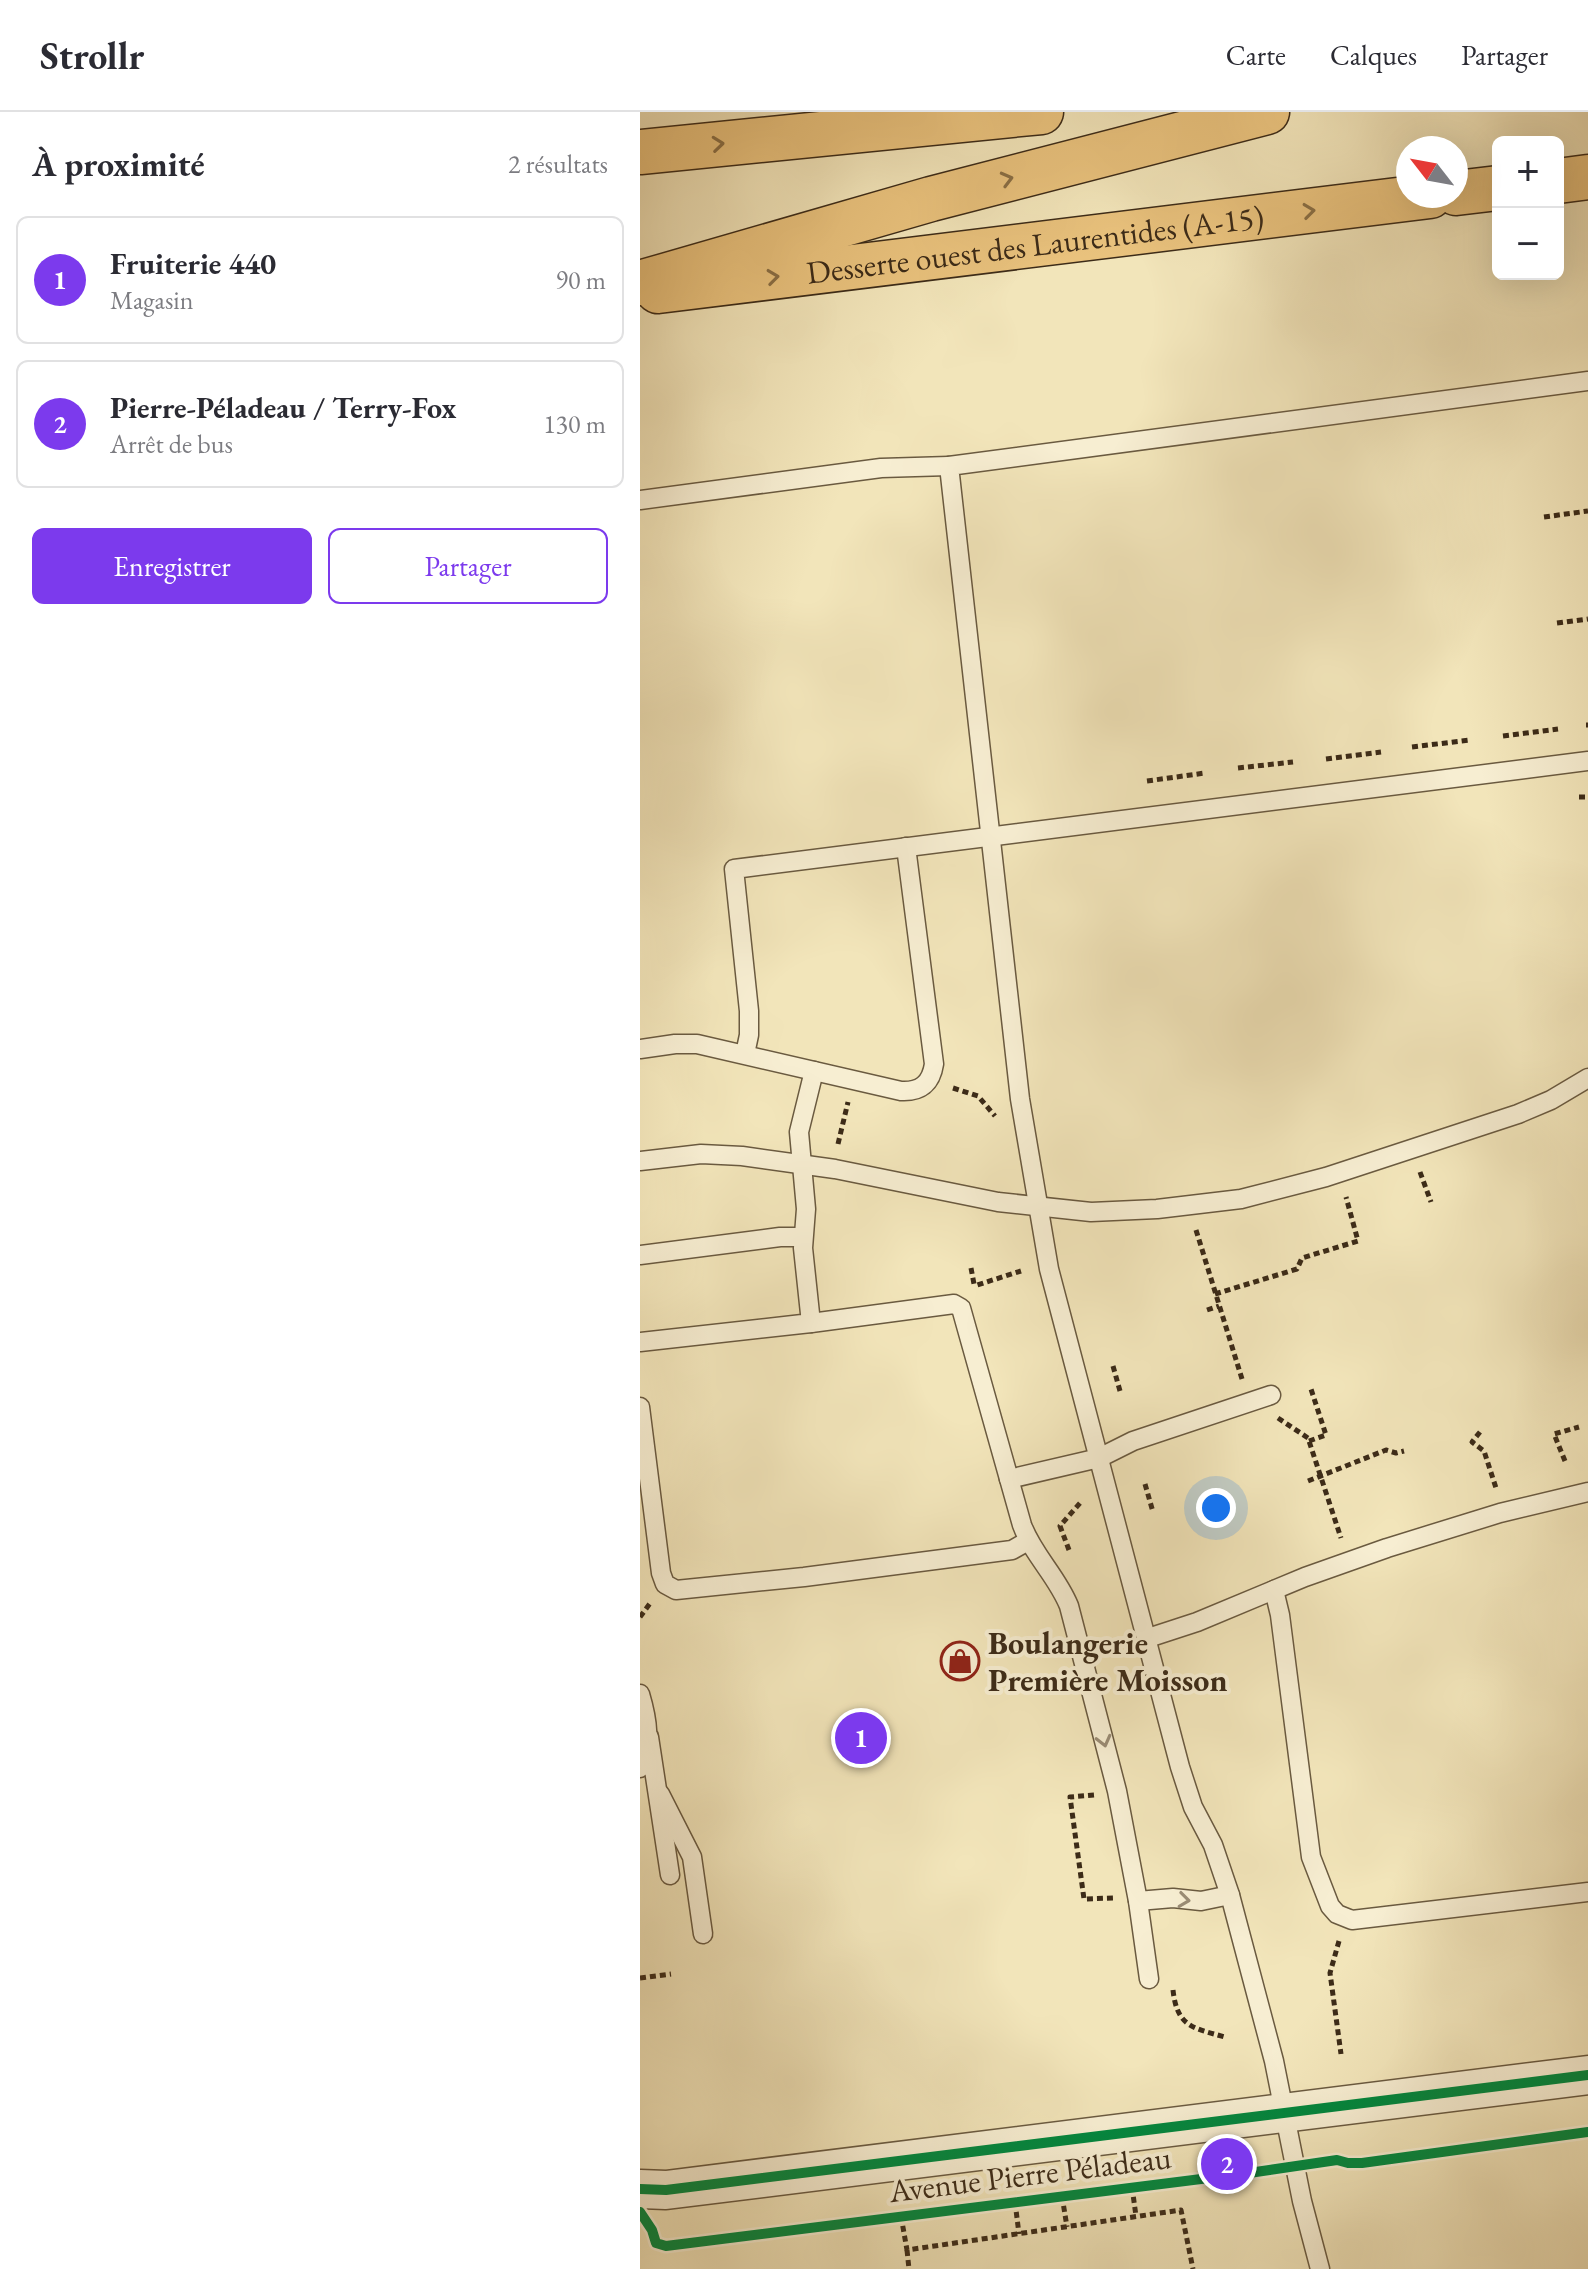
<!DOCTYPE html>
<html lang="fr">
<meta charset="utf-8">
<style>
body{margin:0;font-family:"EB Garamond",serif;background:#f7f7f7;color:#2b2b33}
.controls{position:absolute;right:24px;top:24px;display:grid;overflow:hidden;border-radius:12px;box-shadow:0 8px 32px #0002}
.controls button{width:72px;height:72px;display:grid;place-items:center;padding:0;border:0;border-bottom:2px solid #e1e1e2;background:#fff;color:#2b2b33;font:40px sans-serif}
.compass{position:absolute;left:756px;top:24px;width:72px;height:72px;border-radius:50%;background:#fff;box-shadow:0 8px 32px #0002;rotate:301deg}
.you{position:absolute;left:576px;top:1396px;width:28px;height:28px;margin:-20px;border:6px solid #fff;border-radius:50%;background:#1a73e8;box-shadow:0 0 0 12px #1a73e833}
.badge{display:grid;place-items:center;width:52px;height:52px;border-radius:50%;background:#7c3aed;color:#fff;font-size:26px;font-weight:700}
.pin{position:absolute;translate:-50% -50%;border:4px solid #fff;box-shadow:0 2px 8px #0006}
.list{margin:0;padding:0;list-style:none}
h2{display:flex;justify-content:space-between;align-items:center;height:104px;margin:0;padding:0 32px;font-size:34px}
h2 small{font-size:26px;font-weight:400;color:#7c7c81}
.list li{display:grid;grid-template-columns:52px 1fr auto;gap:24px;align-items:center;box-sizing:border-box;height:128px;margin:0 16px 16px;padding:0 16px;border:2px solid #e1e1e2;border-radius:12px}
.list b{display:block;font-size:30px;white-space:nowrap}
.list p{margin:0;font-size:26px;white-space:nowrap;color:#7c7c81}
.list em{font-size:26px;font-style:normal;color:#7c7c81}
.actions{display:flex;gap:16px;padding:24px 32px}
.actions a{flex:1;padding:18px 0;border:2px solid #7c3aed;border-radius:12px;text-align:center;font-size:28px;color:#7c3aed}
.actions .main{background:#7c3aed;color:#fff}
.map{position:relative;flex:none;width:948px;height:2157px;overflow:hidden}
header{display:flex;align-items:center;gap:48px;box-sizing:border-box;height:112px;padding:0 40px;background:#fff;border-bottom:2px solid #e1e1e2}
header strong{font-size:38px}
nav{display:flex;gap:44px;margin-inline-start:auto;font-size:28px}
main{display:flex}
aside{flex:1;background:#fff}
.map>svg:first-child{display:block}
</style>
<header>
<strong>Strollr</strong>
<nav><a>Carte</a><a>Calques</a><a>Partager</a></nav>
</header>
<main>
<aside>
<h2>À proximité<small>2 résultats</small></h2>
<ul class="list">
<li><span class="badge">1</span><div><b>Fruiterie 440</b><p>Magasin</p></div><em>90 m</em></li>
<li><span class="badge">2</span><div><b>Pierre-Péladeau / Terry-Fox</b><p>Arrêt de bus</p></div><em>130 m</em></li>
</ul>
<div class="actions"><a class="main">Enregistrer</a><a>Partager</a></div>
</aside>
<div class="map">
<svg width="948" height="2157" viewBox="0 0 948 2157">
<rect width="100%" height="100%" fill="#f2e5ba"/>
<filter id="stains"><feTurbulence type="fractalNoise" baseFrequency=".0025" numOctaves="4"/><feColorMatrix values="0 0 0 0 .2 0 0 0 0 .09 0 0 0 0 .02 0 0 0 .5 -.17"/></filter>
<radialGradient id="worn" r=".72"><stop offset=".6" stop-color="#630" stop-opacity="0"/><stop offset="1" stop-color="#630" stop-opacity=".3"/></radialGradient>
<g fill="none" stroke-linecap="round" stroke-linejoin="round">
<!-- lane casing -->
<g stroke="#6a5a40" stroke-width="21">
<g id="lane">
<polyline points="0,388 241,356 309,354"/>
<path d="M0 937 35 932H57L261 979C280 980 291 972 294 952L266 735"/>
<polyline points="105,942 109,923 109,899 94,757 948,649"/>
<polyline points="0,1049 61,1042 102,1044 195,1057 358,1090 451,1100 517,1097 601,1087 686,1065 878,1002 911,988 948,966"/>
<polyline points="0,1143 140,1125 162,1125"/>
<path d="M171 1211 314 1192 321 1196 382 1413C393 1443 417 1464 429 1494L477 1679 498 1789 509 1867"/>
<polyline points="0,1230 171,1211 163,1136 166,1097 159,1020 174,959"/>
<polyline points="0,1295 21,1461 25,1472 36,1478 164,1465 372,1438 388,1429"/>
<polyline points="369,1367 459,1346 493,1329 631,1283"/>
<polyline points="634,1478 640,1503 671,1745 690,1794 697,1802 712,1808 948,1780"/>
<polyline points="508,1526 557,1510 665,1465 747,1436 860,1401 948,1380"/>
<path d="M0 1582C8 1609 11 1630 0 1656"/>
<polyline points="9,1625 30,1763"/>
<polyline points="20,1682 52,1745 63,1822"/>
<polyline points="498,1789 533,1786 561,1789 590,1783"/>
<polyline points="680,2157 662,2089 634,1949 590,1783 573,1733 553,1695 540,1655 409,1157 380,987 309,354 948,269"/>
</g>
</g>
<!-- street casing -->
<g stroke="#6a5a40" stroke-width="41">
<polyline id="street" points="0,2077 26,2078 948,1963"/>
</g>
<!-- primary casing -->
<g stroke="#3c2b18" stroke-width="47">
<g id="primary">
<polyline points="816,81 858,76"/>
<path id="s1" d="M18 179 790 84"/>
</g>
</g>
<!-- highway casing -->
<g stroke="#3c2b18" stroke-width="47">
<g id="highway">
<polyline points="0,40 401,0"/>
<polyline points="918,69 948,65"/>
<polyline points="0,171 291,87 627,0"/>
</g>
</g>
<!-- path -->
<g stroke="#3c2b18" stroke-width="5" stroke-dasharray="6 4" stroke-linecap="butt">
<polyline points="904,405 948,399"/>
<polyline points="917,511 948,507"/>
<polyline points="946,613 948,613"/>
<polyline points="863,624 918,617"/>
<polyline points="772,635 830,628"/>
<polyline points="686,647 741,640"/>
<polyline points="598,656 653,650"/>
<polyline points="507,669 565,661"/>
<polyline points="939,685 948,685"/>
<polyline points="313,976 338,984 355,1004"/>
<polyline points="198,1032 208,990"/>
<polyline points="780,1060 791,1090"/>
<polyline points="556,1118 602,1267"/>
<polyline points="331,1156 334,1172 337,1173 381,1159"/>
<polyline points="575,1182 657,1157 662,1146 718,1129 706,1085"/>
<polyline points="567,1198 579,1194"/>
<polyline points="473,1254 480,1279"/>
<polyline points="638,1306 668,1326 701,1426"/>
<polyline points="840,1320 832,1330 844,1339 856,1376"/>
<polyline points="669,1329 686,1323 670,1274"/>
<polyline points="925,1349 914,1322 939,1315"/>
<polyline points="668,1369 746,1338 756,1341 764,1339"/>
<polyline points="505,1372 513,1400"/>
<polyline points="429,1438 420,1414 440,1391"/>
<polyline points="0,1505 11,1490"/>
<polyline points="454,1683 430,1685 444,1787 474,1786"/>
<polyline points="699,1829 690,1861 701,1942"/>
<polyline points="0,1866 31,1862"/>
<path d="M533 1878C537 1915 553 1916 585 1925"/>
<polyline points="492,2075 496,2104"/>
<polyline points="422,2084 427,2115"/>
<polyline points="375,2090 379,2122"/>
<polyline points="261,2104 267,2138 541,2098 553,2157"/>
<polyline points="267,2138 269,2157"/>
</g>
<!-- lane -->
<use href="#lane" stroke="#f7eed2" stroke-width="18"/>
<!-- street -->
<use href="#street" stroke="#f7eed2" stroke-width="38"/>
<!-- primary -->
<use href="#primary" stroke="#e9c27d" stroke-width="44"/>
<!-- highway -->
<use href="#highway" stroke="#e9c27d" stroke-width="44"/>
<!-- cycleway casing -->
<g stroke="#f7eed2" stroke-width="15">
<g id="cycleway">
<polyline points="0,2077 26,2078 948,1963"/>
<polyline points="0,2100 12,2118 16,2131 26,2134 609,2061 697,2048 708,2051 722,2051 948,2020"/>
</g>
</g>
<!-- cycleway -->
<use href="#cycleway" stroke="#00873e" stroke-width="10"/>
</g>
<!-- one-way arrows -->
<defs><path id="oneway-chevron" d="M-2-3.5L2.5 0L-2 3.5" fill="none" stroke-width="1.6" stroke-linecap="round" stroke-linejoin="round" transform="scale(2)"/></defs>
<g stroke="#8a6f45">
<use href="#oneway-chevron" transform="translate(78 32) rotate(-6)"/>
<use href="#oneway-chevron" transform="translate(367 67) rotate(-15)"/>
<use href="#oneway-chevron" transform="translate(669 99) rotate(-7)"/>
<use href="#oneway-chevron" transform="translate(133 165) rotate(-7)"/>
</g>
<g stroke="#9a8c75">
<use href="#oneway-chevron" transform="translate(464 1629) rotate(76)"/>
<use href="#oneway-chevron" transform="translate(544 1788) rotate(7)"/>
</g>
<!-- icons -->
<defs>
<g id="shop-ring" transform="scale(2)"><circle r="9.5" fill="#f7eed2" stroke="#8f2418" stroke-width="1.5"/><path d="M-5-2.5h2.3a2.7 3.5 0 0 1 5.4 0H5L5.5 6h-11ZM-1.5-2.5h3a1.5 2.3 0 0 0-3 0Z" fill="#8f2418"/></g>
</defs>
<g fill-rule="evenodd">
<use href="#shop-ring" x="320" y="1549"/>
</g>
<g text-anchor="middle" stroke-width="8" stroke-linejoin="round" paint-order="stroke">
<!-- street labels -->
<g font-size="32" fill="#3c2b18" stroke="#f7eed2">
<text dy="11" stroke="none"><textPath href="#s1" startOffset="380">Desserte ouest des Laurentides (A-15)</textPath></text>
<text transform="translate(390 2062) rotate(-7)" y="11">Avenue Pierre Péladeau</text>
</g>
<!-- poi labels -->
<g font-size="32" font-weight="bold" fill="#3c2b18" stroke="#f7eed2" text-anchor="start">
<text x="348" y="1542">Boulangerie<tspan x="348" dy="37">Première Moisson</tspan></text>
</g>
</g>
<rect width="100%" height="100%" filter="url(#stains)"/>
<rect width="100%" height="100%" fill="url(#worn)"/>
</svg>
<div class="controls">
<button>+</button>
<button>−</button>
</div>
<svg class="compass" viewBox="-18 -18 36 36"><path d="M0-13l5 13h-10z" fill="#e53935"/><path d="M0 13l5-13h-10z" fill="#7c7c81"/></svg>
<div class="you"></div>
<div class="pin badge" style="left:221px;top:1626px">1</div>
<div class="pin badge" style="left:587px;top:2052px">2</div>
</div>
</main>
